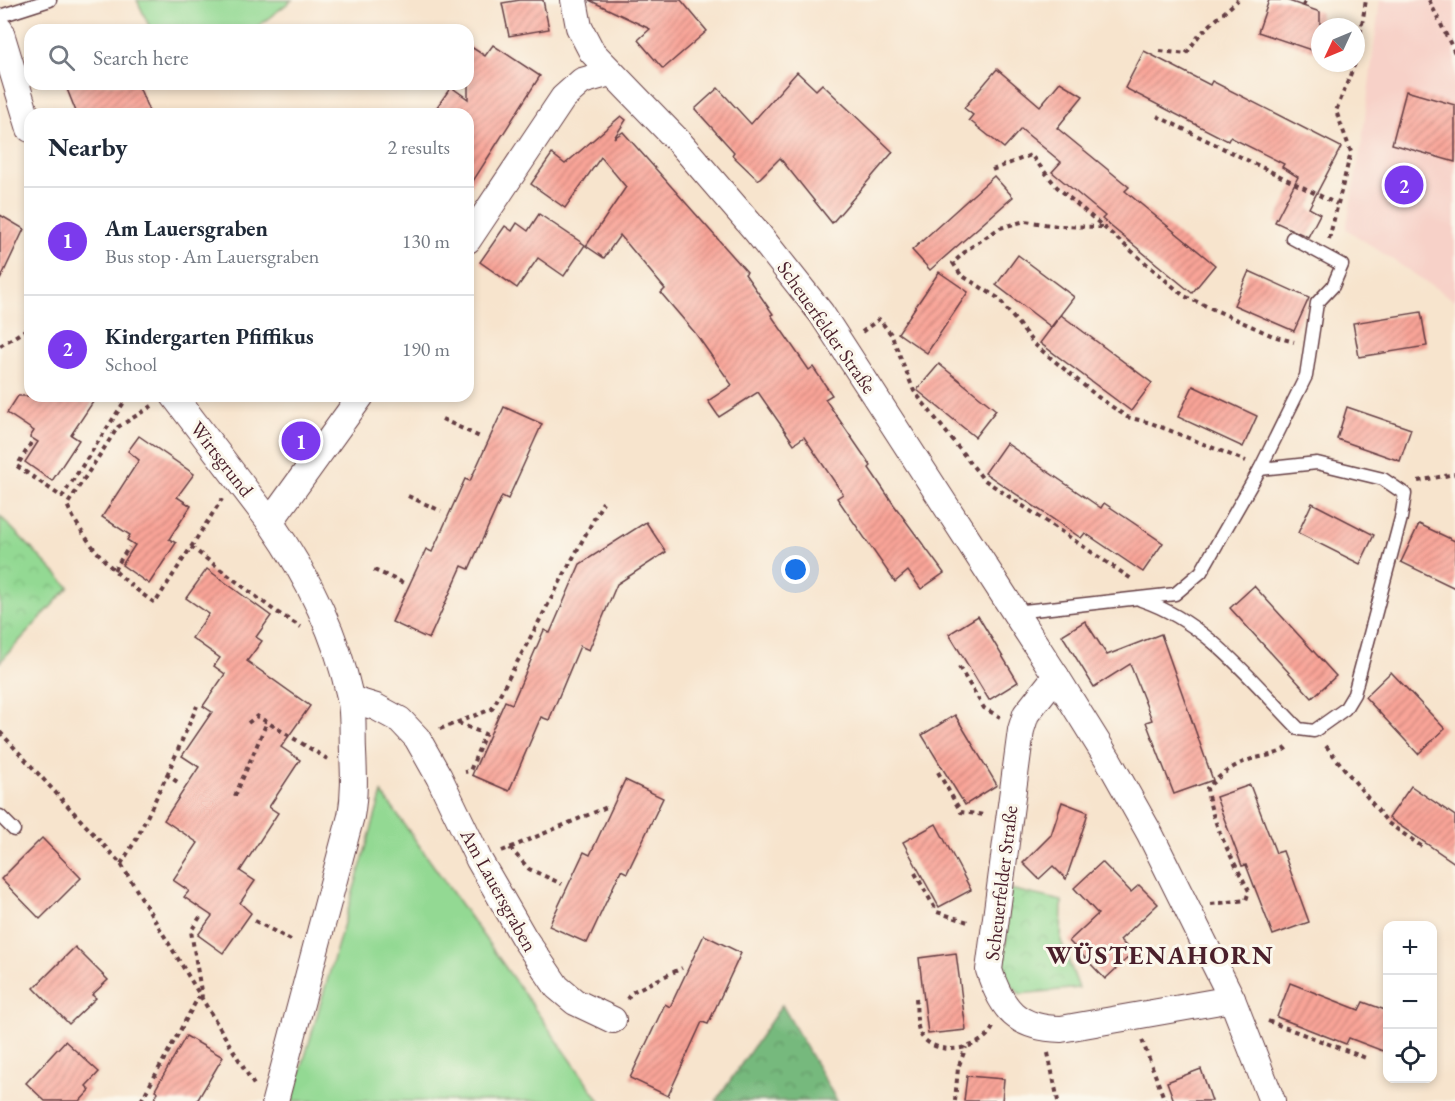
<!DOCTYPE html>
<meta charset="utf-8">
<style>
body{margin:0;font-family:"EB Garamond",serif;background:#f6f6f7;color:#1f2937}
.controls{position:absolute;right:18px;bottom:18px;display:grid;overflow:hidden;border-radius:12px;box-shadow:0 3px 9px #0003}
.controls button{width:54px;height:54px;display:grid;place-items:center;padding:0;border:0;border-bottom:2px solid #e0e1e3;background:#fff;color:#1f2937;font:30px sans-serif}
.compass{position:absolute;left:1311px;top:18px;width:54px;height:54px;border-radius:50%;background:#fff;box-shadow:0 3px 9px #0003;rotate:226deg}
.you{position:absolute;left:796px;top:570px;width:21px;height:21px;margin:-15px;border:4px solid #fff;border-radius:50%;background:#1a73e8;box-shadow:0 0 0 9px #1a73e833}
.badge{display:grid;place-items:center;width:39px;height:39px;border-radius:50%;background:#7c3aed;color:#fff;font-size:20px;font-weight:700}
.pin{position:absolute;translate:-50% -50%;border:3px solid #fff;box-shadow:0 2px 6px #0006}
.list{margin:0;padding:0;list-style:none}
h2{display:flex;justify-content:space-between;align-items:center;height:78px;margin:0;padding:0 24px;font-size:26px}
h2 small{font-size:20px;font-weight:400;color:#747a83}
.list li{display:grid;grid-template-columns:39px 1fr auto;gap:18px;align-items:center;box-sizing:border-box;height:108px;padding:0 24px;border-top:2px solid #e0e1e3}
.list b{display:block;font-size:22px;white-space:nowrap}
.list p{margin:0;font-size:20px;white-space:nowrap;color:#747a83}
.list em{font-size:20px;font-style:normal;color:#747a83}
.icon{flex:none;width:33px;height:33px;fill:none;stroke:currentColor;stroke-width:2;stroke-linecap:round;stroke-linejoin:round}
.map{position:relative;flex:none;width:1455px;height:1101px;overflow:hidden}
.search{position:absolute;background:#fff;box-shadow:0 3px 9px #0003;left:24px;top:24px;width:450px;height:66px;display:flex;align-items:center;gap:15px;box-sizing:border-box;padding:0 21px;border-radius:18px;color:#747a83;font-size:22px}
.panel{position:absolute;background:#fff;box-shadow:0 3px 9px #0003;left:24px;top:108px;width:450px;height:294px;border-radius:18px}
.map>svg:first-child{display:block}
</style>
<div class="map">
<svg width="1455" height="1101" viewBox="0 0 1455 1101">
<defs>
<pattern id="forest-crowns" width="20" height="18" patternUnits="userSpaceOnUse" patternTransform="scale(1.5)"><rect width="20" height="18" fill="#76b97d"/><path d="M2 6a3 3 0 1 1 6 0M12 15a3 3 0 1 1 6 0" fill="none" stroke="#639667"/></pattern>
<pattern id="park-crowns" width="20" height="18" patternUnits="userSpaceOnUse" patternTransform="scale(1.5)"><rect width="20" height="18" fill="#93d993"/><path d="M2 6a3 3 0 1 1 6 0M12 15a3 3 0 1 1 6 0" fill="none" stroke="#80ba7f"/></pattern>
<pattern id="building-hatch" width="6" height="6" patternUnits="userSpaceOnUse" patternTransform="scale(1.5)"><rect width="6" height="6" fill="#f9a498"/><path d="M-1 1l2-2M0 6l6-6M5 7l2-2" fill="none" stroke="#cc857c"/></pattern>
</defs>
<rect width="100%" height="100%" fill="#fbf7ec"/>
<filter id="ink" filterUnits="userSpaceOnUse"><feTurbulence type="fractalNoise" baseFrequency=".0167" numOctaves="2"/><feDisplacementMap in="SourceGraphic" scale="12" xChannelSelector="R" yChannelSelector="G"/><feConvolveMatrix kernelMatrix="1 2 1 2 8 2 1 2 1" color-interpolation-filters="sRGB"/></filter>
<filter id="wash" filterUnits="userSpaceOnUse"><feTurbulence type="fractalNoise" baseFrequency=".008" numOctaves="4" result="noise"/><feDisplacementMap in="SourceGraphic" scale="24" xChannelSelector="R" yChannelSelector="G"/><feGaussianBlur stdDeviation="1.35" result="paint"/><feColorMatrix in="noise" values="0 0 0 0 0 0 0 0 0 0 0 0 0 0 0 0 0 1.4 0 .05"/><feComposite in="paint" operator="in"/></filter>
<g filter="url(#wash)">
<rect width="100%" height="100%" fill="#f7e4cd"/>
<!-- built -->
<polygon fill="#f7d1c8" points="1380,0 1455,0 1455,301 1346,229 1362,141"/>
<!-- forest -->
<polygon fill="url(#forest-crowns)" stroke="#606c54" stroke-width="1.5" points="782,1005 837,1101 716,1101"/>
<!-- park -->
<g fill="url(#park-crowns)" stroke="#6e7c5f" stroke-width="1.5">
<polygon points="0,516 69,587 0,662"/>
<polygon points="1010,889 1062,901 1061,941 1079,988 1020,994 1003,976"/>
</g>
<!-- garden -->
<g fill="#93d993" stroke="#6e7c5f" stroke-width="1.5">
<polygon points="137,0 292,0 253,30 151,30"/>
<polygon points="382,793 600,1101 292,1101"/>
</g>
<g id="blocks">
<!-- building -->
<g fill="url(#building-hatch)">
<polygon points="520,0 543,0 549,29 509,36 502,3"/>
<polygon points="589,0 681,0 707,31 663,69 638,40 650,29"/>
<polygon points="1269,0 1286,0 1320,12 1320,53 1258,32"/>
<polygon points="468,45 485,56 493,45 540,76 468,189 468,114 432,114 451,87 468,99"/>
<polygon points="1144,51 1210,85 1212,81 1341,147 1309,208 1320,214 1308,237 1275,222 1298,177 1282,167 1284,164 1230,137 1228,141 1125,88"/>
<polygon points="997,69 1040,106 1060,82 1083,96 1057,128 1129,187 1125,191 1215,265 1192,293 1102,219 1105,216 1052,172 1061,162 1021,129 1004,148 969,120 973,115 964,108"/>
<polygon points="797,72 816,90 822,84 893,152 832,223 780,158 758,180 732,155 734,152 695,109 718,88 751,124"/>
<polygon points="65,84 138,84 150,114 77,114"/>
<polygon points="1406,91 1455,105 1455,162 1392,144"/>
<polygon points="621,116 626,120 614,138 623,132 747,272 745,274 773,314 771,315 809,370 813,367 832,395 825,399 871,466 869,468 894,505 944,573 921,589 908,571 895,582 837,498 843,494 804,437 794,444 758,392 719,417 708,401 732,385 696,334 661,293 665,289 620,235 604,258 586,246 626,187 601,157 565,208 531,184 552,154 565,164"/>
<polygon points="994,176 1013,197 930,270 912,250"/>
<polygon points="539,214 585,245 564,276 538,258 517,288 480,262 505,226 512,231 517,223 528,231"/>
<polygon points="0,215 24,229 0,280"/>
<polygon points="1018,255 1074,297 1051,327 996,285"/>
<polygon points="1249,271 1309,298 1294,331 1234,305"/>
<polygon points="939,272 968,292 927,353 898,333"/>
<polygon points="1421,312 1427,346 1359,357 1353,323"/>
<polygon points="1061,315 1152,383 1131,411 1040,343"/>
<polygon points="939,364 996,410 975,437 917,390"/>
<polygon points="1193,386 1257,416 1243,447 1178,417"/>
<polygon points="18,396 97,396 71,435 79,440 52,481 25,462 38,442 30,437 34,431 7,413"/>
<polygon points="504,407 542,424 508,499 502,496 469,569 462,566 429,639 392,622 426,549 432,552 465,479 470,481"/>
<polygon points="1347,407 1411,429 1400,461 1337,439"/>
<polygon points="139,436 194,474 177,497 191,506 169,539 176,543 149,584 122,565 135,545 127,540 130,535 102,517 139,460 128,451"/>
<polygon points="1006,443 1101,508 1104,503 1163,543 1143,572 1085,533 1081,538 985,473"/>
<polygon points="1312,503 1374,535 1360,564 1298,533"/>
<polygon points="646,522 666,552 617,584 589,650 580,646 549,720 541,717 509,791 472,775 505,701 512,704 544,630 550,633 580,564"/>
<polygon points="1419,524 1455,541 1455,588 1401,562"/>
<polygon points="207,569 271,616 256,637 262,641 247,661 310,706 281,747 300,760 269,807 278,813 240,871 255,881 240,903 251,913 223,953 198,935 212,916 184,897 189,891 173,880 198,843 164,820 199,767 182,756 212,712 203,706 225,674 214,666 220,658 192,638 209,614 186,598"/>
<polygon points="1254,586 1336,676 1312,698 1230,608"/>
<polygon points="978,616 1018,682 989,700 949,634"/>
<polygon points="1085,621 1107,655 1161,634 1213,780 1174,794 1146,722 1152,720 1130,664 1094,687 1062,635"/>
<polygon points="1391,672 1445,729 1418,754 1365,697"/>
<polygon points="955,715 997,785 965,805 922,735"/>
<polygon points="625,780 663,798 627,873 621,870 587,943 549,926 584,852 590,855"/>
<polygon points="1250,785 1276,853 1283,851 1309,922 1273,935 1246,865 1242,866 1216,797"/>
<polygon points="1411,786 1455,816 1455,863 1389,818"/>
<polygon points="1062,802 1088,812 1085,823 1066,879 1053,866 1039,879 1023,863 1051,835"/>
<polygon points="936,824 971,890 939,907 903,842"/>
<polygon points="42,838 81,878 40,919 1,879"/>
<polygon points="1102,862 1131,892 1139,885 1158,904 1120,940 1133,953 1105,979 1069,941 1098,914 1074,888"/>
<polygon points="704,935 741,953 708,1024 702,1022 668,1096 630,1078 665,1004 670,1007"/>
<polygon points="75,947 108,980 92,995 96,998 69,1024 34,988"/>
<polygon points="956,953 966,1030 928,1034 919,958"/>
<polygon points="1290,983 1359,1010 1363,1002 1388,1011 1388,1053 1349,1038 1346,1044 1277,1017"/>
<polygon points="186,1036 223,1057 197,1101 153,1101 158,1092 155,1090"/>
<polygon points="65,1041 99,1072 86,1086 90,1090 80,1101 45,1101 26,1083"/>
<polygon points="1201,1069 1212,1101 1174,1101 1167,1082"/>
<polygon points="967,1076 1004,1079 1002,1101 964,1101"/>
</g>
</g>
</g>
<g filter="url(#ink)">
<use href="#blocks" fill-opacity="0" stroke="#643d43" stroke-width="1.5"/>
<g fill="none" stroke-linecap="round" stroke-linejoin="round">
<!-- service casing -->
<g stroke="#643d43" stroke-width="15">
<g id="service">
<polyline points="0,16 50,0"/>
<path d="M1141 600C1207 622 1251 680 1299 729L1314 731 1345 709 1354 694 1401 518 1405 494 1383 479 1317 463 1260 469"/>
<polyline points="1015,612 1175,594 1201,572 1260,469 1306,376 1317,303 1333,286 1342,265 1292,238"/>
<polyline points="0,816 14,830"/>
</g>
</g>
<!-- minor casing -->
<g stroke="#643d43" stroke-width="28">
<g id="minor">
<polyline points="574,0 579,27 592,52 680,143 756,231 821,313 1056,676 1109,761 1150,834 1232,999 1272,1101"/>
<polyline points="0,30 30,129"/>
<polyline points="468,240 563,98 582,81 610,73"/>
<polyline points="174,396 270,522"/>
<path d="M1056 676 1026 714 1021 730 989 970C1002 1010 1017 1028 1061 1029L1232 999"/>
<polyline points="350,699 376,707 400,720 417,738 439,777 479,860 524,938 557,987 575,1002 613,1020"/>
<path d="M275 1101 351 816C355 794 354 774 353 752 352 734 354 714 350 697 336 633 307 575 270 522L361 396"/>
</g>
</g>
<!-- path -->
<g stroke="#643d43" stroke-width="4" stroke-dasharray="4.5 4.5" stroke-linecap="butt">
<polyline points="1429,0 1455,53"/>
<polyline points="1303,6 1306,0"/>
<polyline points="1160,51 1186,54 1200,34 1238,0"/>
<polyline points="1356,60 1366,0"/>
<polyline points="1157,116 1337,204"/>
<polyline points="992,170 1031,155 1057,187 1184,296 1273,336 1294,342"/>
<polyline points="1102,227 1057,226 1025,221 1000,228 968,249 953,263 961,275 998,298 1034,344 1098,397 1127,417 1151,423 1246,461"/>
<polyline points="1329,239 1351,152 1336,111 1355,63"/>
<polyline points="862,332 879,319 891,334 914,391 983,479 1133,580"/>
<polyline points="0,346 30,327"/>
<path d="M152 406 118 427 67 505C86 546 118 578 155 603L222 499"/>
<polyline points="442,419 482,438"/>
<polyline points="31,443 17,466 62,497 128,396"/>
<polyline points="1418,481 1455,474"/>
<polyline points="408,496 441,511"/>
<polyline points="191,547 275,611 301,627"/>
<polyline points="114,570 129,547"/>
<polyline points="374,570 406,584"/>
<polyline points="959,667 984,708 1000,717"/>
<polyline points="248,723 257,716 329,760"/>
<polyline points="458,723 485,734 470,771 465,772"/>
<polyline points="440,729 492,709 603,502"/>
<polyline points="0,732 121,864 254,1085"/>
<polyline points="1326,746 1388,823 1424,848"/>
<polyline points="938,772 961,812 985,815"/>
<polyline points="167,775 197,706"/>
<polyline points="235,796 267,722"/>
<polyline points="510,848 529,869 562,884"/>
<polyline points="502,851 607,807"/>
<polyline points="121,864 137,838 167,775 179,783"/>
<polyline points="915,873 937,912 971,923"/>
<path d="M1211 904 1246 900 1249 891C1233 860 1211 823 1207 788 1219 776 1231 767 1246 761 1261 755 1278 757 1290 745"/>
<polyline points="200,917 191,931 202,997"/>
<polyline points="255,921 291,940"/>
<path d="M916 998C917 1009 915 1031 924 1039 942 1057 983 1049 993 1027"/>
<polyline points="627,999 632,992 682,968"/>
<polyline points="1268,1021 1366,1058"/>
<polyline points="1142,1040 1165,1101"/>
<polyline points="1048,1053 1058,1101"/>
<polyline points="141,1101 199,996"/>
<polyline points="955,1101 958,1068 966,1047"/>
</g>
<!-- service -->
<use href="#service" stroke="#fff" stroke-width="12"/>
<!-- minor -->
<use href="#minor" stroke="#fff" stroke-width="26"/>
</g>
</g>
<g text-anchor="middle" stroke-width="6" stroke-linejoin="round" paint-order="stroke">
<!-- street labels -->
<g font-size="20" fill="#4a1f2b" stroke="#fbf7ec">
<text transform="translate(827 327) rotate(55)" y="7">Scheuerfelder Straße</text>
<text transform="translate(222 459) rotate(52)" y="7">Wirtsgrund</text>
<text transform="translate(1001 883) rotate(-83)" y="7">Scheuerfelder Straße</text>
<text transform="translate(499 890) rotate(61)" y="7">Am Lauersgraben</text>
</g>
<!-- district labels -->
<g font-size="26" font-weight="bold" letter-spacing="1.5" fill="#4a1f2b" stroke="#fbf7ec">
<text x="1160" y="964">WÜSTENAHORN</text>
</g>
</g>
</svg>
<div class="controls">
<button>+</button>
<button>−</button>
<button><svg class="icon" aria-label="locate" viewBox="0 0 24 24"><circle cx="12" cy="12" r="6"/><path d="M12 2v4M12 18v4M2 12h4M18 12h4"/></svg></button>
</div>
<svg class="compass" viewBox="-18 -18 36 36"><path d="M0-13l5 13h-10z" fill="#e53935"/><path d="M0 13l5-13h-10z" fill="#747a83"/></svg>
<div class="you"></div>
<div class="pin badge" style="left:301px;top:441px">1</div>
<div class="pin badge" style="left:1404px;top:185px">2</div>
<div class="search"><svg class="icon" aria-label="search" viewBox="0 0 24 24"><circle cx="10" cy="10" r="6"/><path d="M15 15l6 6"/></svg>Search here</div>
<section class="panel">
<h2>Nearby<small>2 results</small></h2>
<ul class="list">
<li><span class="badge">1</span><div><b>Am Lauersgraben</b><p>Bus stop · Am Lauersgraben</p></div><em>130 m</em></li>
<li><span class="badge">2</span><div><b>Kindergarten Pfiffikus</b><p>School</p></div><em>190 m</em></li>
</ul>
</section>
</div>
